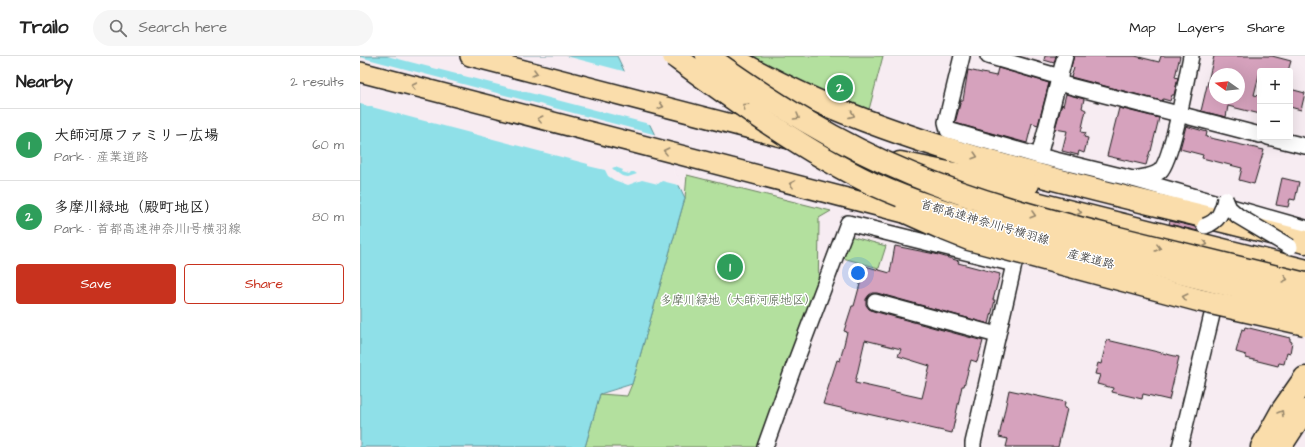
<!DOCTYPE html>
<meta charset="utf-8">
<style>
body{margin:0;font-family:"Architects Daughter","Klee One",sans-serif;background:#f6f6f6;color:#222}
.controls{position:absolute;right:12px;top:12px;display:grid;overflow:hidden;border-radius:4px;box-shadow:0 4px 16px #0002}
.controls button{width:36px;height:36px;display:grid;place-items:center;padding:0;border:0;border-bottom:1px solid #e0e0e0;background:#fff;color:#222;font:20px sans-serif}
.compass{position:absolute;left:849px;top:12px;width:36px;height:36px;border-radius:50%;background:#fff;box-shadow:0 4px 16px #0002;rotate:285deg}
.you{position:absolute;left:498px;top:217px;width:14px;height:14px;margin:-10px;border:3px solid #fff;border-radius:50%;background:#1a73e8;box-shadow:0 0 0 6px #1a73e833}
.badge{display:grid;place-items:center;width:26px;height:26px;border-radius:50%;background:#c8321e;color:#fff;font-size:13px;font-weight:700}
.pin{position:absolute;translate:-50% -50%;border:2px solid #fff;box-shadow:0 1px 4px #0006}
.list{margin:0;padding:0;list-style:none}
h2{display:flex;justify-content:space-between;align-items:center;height:52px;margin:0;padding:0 16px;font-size:17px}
h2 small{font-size:13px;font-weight:400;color:#767676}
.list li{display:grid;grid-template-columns:26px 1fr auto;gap:12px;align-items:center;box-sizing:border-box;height:72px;padding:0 16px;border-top:1px solid #e0e0e0}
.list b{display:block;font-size:15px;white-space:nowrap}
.list p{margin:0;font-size:13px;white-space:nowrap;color:#767676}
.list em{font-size:13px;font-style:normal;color:#767676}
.actions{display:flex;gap:8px;padding:12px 16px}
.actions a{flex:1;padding:9px 0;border:1px solid #c8321e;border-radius:4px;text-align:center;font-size:14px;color:#c8321e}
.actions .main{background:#c8321e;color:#fff}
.icon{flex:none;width:22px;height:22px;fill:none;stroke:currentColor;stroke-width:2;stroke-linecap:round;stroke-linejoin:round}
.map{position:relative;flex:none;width:945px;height:391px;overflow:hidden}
header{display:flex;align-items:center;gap:24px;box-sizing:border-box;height:56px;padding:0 20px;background:#fff;border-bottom:1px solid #e0e0e0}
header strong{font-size:19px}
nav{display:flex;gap:22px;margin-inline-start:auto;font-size:14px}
.search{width:280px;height:36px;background:#f6f6f6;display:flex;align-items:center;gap:10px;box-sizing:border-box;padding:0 14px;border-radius:22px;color:#767676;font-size:15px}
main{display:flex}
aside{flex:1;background:#fff}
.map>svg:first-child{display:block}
</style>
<header>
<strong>Trailo</strong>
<div class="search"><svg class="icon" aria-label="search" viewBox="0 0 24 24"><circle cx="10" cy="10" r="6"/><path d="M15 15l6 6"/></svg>Search here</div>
<nav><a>Map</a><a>Layers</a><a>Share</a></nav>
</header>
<main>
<aside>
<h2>Nearby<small>2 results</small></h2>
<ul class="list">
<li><span class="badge" style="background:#2e9e5b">1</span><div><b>大師河原ファミリー広場</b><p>Park · 産業道路</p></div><em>60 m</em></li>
<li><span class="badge" style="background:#2e9e5b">2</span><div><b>多摩川緑地（殿町地区）</b><p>Park · 首都高速神奈川1号横羽線</p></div><em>80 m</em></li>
</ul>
<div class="actions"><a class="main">Save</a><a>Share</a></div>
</aside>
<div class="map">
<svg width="945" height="391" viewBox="0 0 945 391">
<rect width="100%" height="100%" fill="#f7ecf2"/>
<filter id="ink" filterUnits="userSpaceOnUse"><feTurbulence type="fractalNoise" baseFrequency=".025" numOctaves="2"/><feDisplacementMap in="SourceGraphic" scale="8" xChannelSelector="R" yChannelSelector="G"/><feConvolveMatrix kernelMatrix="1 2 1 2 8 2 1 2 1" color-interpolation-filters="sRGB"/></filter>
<g filter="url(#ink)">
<!-- green -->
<g fill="#b3e09e" stroke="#687e5d">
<polygon points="387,0 523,0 506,65"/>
<polygon points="327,119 471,155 459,162 458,255 411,391 225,391 240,338 267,340 272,328 325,142"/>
<polygon points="479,177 526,190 519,212 472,199"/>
</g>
<!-- water -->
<polygon fill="#8fe0e8" stroke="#619296" points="0,0 257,0 325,142 272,328 240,338 225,391 0,391"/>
<!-- pier -->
<g fill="#f7ecf2" fill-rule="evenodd">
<polygon points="27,0 206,0 267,16 293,69"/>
<path d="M0 1 297 79 322 130 302 125 298 128 282 124 268 129 254 124 248 120 245 114 228 110V108L0 48ZM255 111 263 114 262 116 269 118 271 116H274L277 118 268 121 262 120 256 116 252 112Z"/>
</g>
<!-- building -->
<g fill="#d6a2bd" stroke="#1c1c1c" fill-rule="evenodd">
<polygon points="685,0 696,0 694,7 684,4"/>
<polygon points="714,0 775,0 799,6 801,0 820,0 815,21 818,22 814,39 812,39 810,45 803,43 802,45 711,21 714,12 711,11"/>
<path d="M854 0H912L931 5 928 15H900L894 39 900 40V58L868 50 866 61 841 55ZM855 18H879V42H855Z"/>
<polygon points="638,12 689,27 678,69 672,67 667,87 595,67 601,44 603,44 608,14 636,20"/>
<polygon points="930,33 945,37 941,54 930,51"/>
<polygon points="706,38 724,43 722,52 726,54 721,76 726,77 724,81 728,82 724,97 719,95 718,99 702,95 707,75 695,73 702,48 703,50"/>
<polygon points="759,52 799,62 791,95 790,95 786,109 747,100"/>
<polygon points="826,70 847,76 846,81 904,94 894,128 879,124 882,112 842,102 843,99 820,93"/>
<polygon points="922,122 939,126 935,144 930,143 928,151 916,149"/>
<polygon points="810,165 836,171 838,175 809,168"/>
<path d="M535 190 575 198 599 205 598 207 640 218 633 244H635L629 268 517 237H512L509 239 506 243V249L509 253 513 255 623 285 617 306 611 304 604 330H602L592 377 463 348 477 304 480 305 487 276 484 275 492 250H494L505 210 530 217ZM505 284 541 293 538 300 570 310 562 342 495 327Z"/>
<polygon points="885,271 930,282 930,285 932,286 930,297 927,296 924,308 919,307 918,310 886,302 886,299 876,296 882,273 884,274"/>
<polygon points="747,284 819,301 809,344 783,338 782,343 752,336 753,332 737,328 740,319 735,318 738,307 741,308"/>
<polygon points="649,334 705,346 704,352 707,353 698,391 646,391 648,383 639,381"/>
</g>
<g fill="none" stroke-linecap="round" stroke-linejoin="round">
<!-- minor casing -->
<g stroke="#1c1c1c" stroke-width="18">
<g id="minor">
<polyline points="602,0 586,66 588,74 679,100 773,123 945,172"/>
<polyline points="628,0 700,21"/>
<polyline points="698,27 900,79"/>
<polyline points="908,81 945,90"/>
<polyline points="679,100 705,0"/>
<path d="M774 123C782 121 793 121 800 115 812 104 827 20 831 0"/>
<polyline points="515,246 637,279"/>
<polyline points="405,391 434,310 488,167 654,208"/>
<polyline points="613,391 613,387 655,204 652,198"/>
<polyline points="820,391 857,238"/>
</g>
</g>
<!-- major casing -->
<g stroke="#1c1c1c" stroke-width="22">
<g id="major">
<polyline points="110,0 506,103"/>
<polyline points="0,16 560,161"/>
<polyline points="606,128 945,213"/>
</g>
</g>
<!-- highway casing -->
<g stroke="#1c1c1c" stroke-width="25">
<g id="highway">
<path d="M368 0C406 21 445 41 486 57 634 116 792 145 945 186"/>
<polyline points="540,107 588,117 668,128"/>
<polyline points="902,391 922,355 945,322"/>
<polyline points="920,391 935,368 945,355"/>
</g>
</g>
<!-- minor -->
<use href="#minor" stroke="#fff" stroke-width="15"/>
<!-- major -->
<use href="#major" stroke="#faddab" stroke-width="19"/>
<!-- highway -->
<use href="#highway" stroke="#faddab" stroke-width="22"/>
<!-- minor-bridge casing -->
<g stroke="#1c1c1c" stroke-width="18" stroke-linecap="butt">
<g id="minor-bridge">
<polyline points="865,143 869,152 878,160 930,191"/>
<path d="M845 170C859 165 862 156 865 143"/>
</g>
</g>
<!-- highway-bridge casing -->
<g stroke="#1c1c1c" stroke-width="25" stroke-linecap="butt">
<g id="highway-bridge">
<path d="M314 0C377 46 442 94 513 128 557 148 603 162 649 174L945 248"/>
<path d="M347 0C413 47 476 87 551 118 615 145 683 163 750 180 815 196 880 212 945 228"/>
<polyline points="546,156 584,173 609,183 838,244 945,268"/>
</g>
</g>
<!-- minor-bridge -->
<use href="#minor-bridge" stroke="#fff" stroke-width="15"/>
<!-- highway-bridge -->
<use href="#highway-bridge" stroke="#faddab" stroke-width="22"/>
</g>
<!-- one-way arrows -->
<defs><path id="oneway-chevron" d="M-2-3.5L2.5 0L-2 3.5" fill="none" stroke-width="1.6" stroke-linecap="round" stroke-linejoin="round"/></defs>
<g stroke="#96866b">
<use href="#oneway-chevron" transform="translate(175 17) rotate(15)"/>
<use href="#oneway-chevron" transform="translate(54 30) rotate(-166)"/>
<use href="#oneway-chevron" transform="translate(301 50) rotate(15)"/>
<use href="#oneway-chevron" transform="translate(385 50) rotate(-146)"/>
<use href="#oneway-chevron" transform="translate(492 59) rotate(21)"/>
<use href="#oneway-chevron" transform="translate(437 61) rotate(30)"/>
<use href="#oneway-chevron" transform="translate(180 63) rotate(-166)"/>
<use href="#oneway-chevron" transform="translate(306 95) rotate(-166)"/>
<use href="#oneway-chevron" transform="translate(615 100) rotate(17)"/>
<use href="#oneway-chevron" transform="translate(432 128) rotate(-166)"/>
<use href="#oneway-chevron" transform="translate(719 156) rotate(14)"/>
<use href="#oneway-chevron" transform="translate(673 159) rotate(16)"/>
<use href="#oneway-chevron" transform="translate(845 188) rotate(14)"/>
<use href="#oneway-chevron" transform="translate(798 192) rotate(14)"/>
<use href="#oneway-chevron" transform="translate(925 223) rotate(14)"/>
<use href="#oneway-chevron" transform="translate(825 241) rotate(-166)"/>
<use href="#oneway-chevron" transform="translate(921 357) rotate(-59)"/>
</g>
</g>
<g text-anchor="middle" stroke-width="3" stroke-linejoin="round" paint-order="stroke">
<!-- street labels -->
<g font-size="12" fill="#1c1c1c" stroke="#fff">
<text transform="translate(625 166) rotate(16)" y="4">首都高速神奈川1号横羽線</text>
<text transform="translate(731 203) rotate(14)" y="4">産業道路</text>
</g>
<!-- park labels -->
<g font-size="12" fill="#51614a" stroke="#fff">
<text x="378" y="248">多摩川緑地（大師河原地区）</text>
</g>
</g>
</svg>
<div class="controls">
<button>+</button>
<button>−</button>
</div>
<svg class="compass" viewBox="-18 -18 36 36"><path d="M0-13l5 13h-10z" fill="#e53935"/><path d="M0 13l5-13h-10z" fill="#767676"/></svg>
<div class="you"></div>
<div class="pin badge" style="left:370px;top:211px;background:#2e9e5b">1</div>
<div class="pin badge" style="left:480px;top:32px;background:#2e9e5b">2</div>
</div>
</main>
